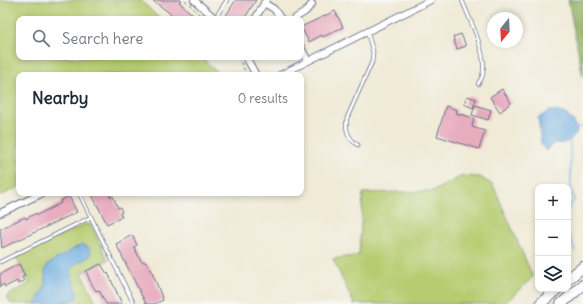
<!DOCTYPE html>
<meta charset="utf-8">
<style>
body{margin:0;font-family:Delius,sans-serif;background:#f2f2f3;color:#1f2937}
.controls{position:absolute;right:12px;bottom:12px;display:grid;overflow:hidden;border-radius:8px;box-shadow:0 2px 6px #0003}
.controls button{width:36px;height:36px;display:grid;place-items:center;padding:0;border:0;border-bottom:1px solid #e0e1e3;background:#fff;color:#1f2937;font:20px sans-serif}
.compass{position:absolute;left:487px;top:12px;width:36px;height:36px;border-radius:50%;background:#fff;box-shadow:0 2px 6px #0003;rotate:198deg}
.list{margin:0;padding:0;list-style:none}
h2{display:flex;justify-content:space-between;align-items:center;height:52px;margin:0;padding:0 16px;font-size:17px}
h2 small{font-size:13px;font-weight:400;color:#747a83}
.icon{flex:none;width:22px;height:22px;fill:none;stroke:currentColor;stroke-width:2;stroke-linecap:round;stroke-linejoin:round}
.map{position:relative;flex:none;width:583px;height:304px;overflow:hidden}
.search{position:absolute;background:#fff;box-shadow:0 2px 6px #0003;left:16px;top:16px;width:288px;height:44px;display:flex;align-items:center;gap:10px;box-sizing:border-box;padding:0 14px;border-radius:8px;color:#747a83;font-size:15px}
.panel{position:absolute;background:#fff;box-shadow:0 2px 6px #0003;left:16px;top:72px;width:288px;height:124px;border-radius:8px}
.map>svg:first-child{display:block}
</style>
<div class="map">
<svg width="583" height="304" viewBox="0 0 583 304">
<rect width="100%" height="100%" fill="#f6f6f2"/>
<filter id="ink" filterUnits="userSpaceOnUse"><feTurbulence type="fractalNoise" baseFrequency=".025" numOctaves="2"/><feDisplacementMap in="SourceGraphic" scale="8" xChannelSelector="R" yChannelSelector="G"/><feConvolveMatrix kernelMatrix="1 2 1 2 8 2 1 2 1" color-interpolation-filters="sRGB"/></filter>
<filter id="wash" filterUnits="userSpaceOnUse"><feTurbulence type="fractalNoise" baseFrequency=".012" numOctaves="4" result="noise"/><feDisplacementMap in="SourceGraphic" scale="16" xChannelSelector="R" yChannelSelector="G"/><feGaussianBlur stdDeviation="0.9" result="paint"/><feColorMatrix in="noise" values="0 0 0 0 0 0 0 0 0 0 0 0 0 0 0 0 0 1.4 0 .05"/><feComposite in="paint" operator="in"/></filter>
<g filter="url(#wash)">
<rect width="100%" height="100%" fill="#f0ead6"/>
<!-- green -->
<g fill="#b6cc70" stroke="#687e67">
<polygon points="0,0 140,0 160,19 19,19 19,57 201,57 220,75 19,75 19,187 0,196"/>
<polygon points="462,176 480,177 493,185 533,277 504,304 354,304 333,259 359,255 363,193 433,191"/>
<polygon points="85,224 91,225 108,260 82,273 97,304 11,304 7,296 30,283 16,257"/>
</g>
<!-- forest -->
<polygon fill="#90b062" stroke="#567060" points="568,0 583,0 583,77"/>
<!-- water -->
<g fill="#6cacdf" stroke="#446e9e">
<path d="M549 111C563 111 575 116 577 132 571 141 564 145 554 143L546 151 541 143 538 118Z"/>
<path d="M82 244 89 248 91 254C87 261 77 260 73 267 67 276 80 288 77 298 66 304 49 304 35 304L45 287V270L48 264Z"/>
</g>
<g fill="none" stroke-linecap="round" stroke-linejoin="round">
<!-- stream -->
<g stroke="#6cacdf" stroke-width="1.5">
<polyline points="576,129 583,126"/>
<polyline points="568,209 574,200 571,185 570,139"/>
<polyline points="568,233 575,251"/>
</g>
</g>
<g id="blocks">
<!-- building -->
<g fill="#e8acbf">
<polygon points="152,0 181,0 179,2 197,19 167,19 171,14"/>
<polygon points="236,0 256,0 244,19 227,19 225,17"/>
<polygon points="335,11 343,27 323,37 322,35 309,42 301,27"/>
<polygon points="461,34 466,46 457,49 453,37"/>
<polygon points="502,89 511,103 500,112 490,97"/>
<polygon points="467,96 476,99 473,108 464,104"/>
<polygon points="475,105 491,110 488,120 472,115"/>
<polygon points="446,106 457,110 456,113 474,118 472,127 485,131 479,149 437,136"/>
<polygon points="91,193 108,193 111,197 113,196 118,208 120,207 122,212 120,213 122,217 107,224"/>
<polygon points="69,196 77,212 2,248 0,229 25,217 26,219 36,213 37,215 61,203 60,201"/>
<polygon points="132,235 137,245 134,247 141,261 145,262 150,267 163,300 155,304 146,304 116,244"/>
<polygon points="19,264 25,276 22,277 24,281 18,284 17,281 5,287 4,284 0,287 0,274"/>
<polygon points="101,264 107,274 108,273 122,304 106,304 99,290 96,291 90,281 86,271"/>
</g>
</g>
</g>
<g filter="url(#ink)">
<use href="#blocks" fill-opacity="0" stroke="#667088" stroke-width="1"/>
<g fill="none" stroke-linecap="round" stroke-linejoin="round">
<!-- lane casing -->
<g stroke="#667088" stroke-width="4.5">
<g id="lane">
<path d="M462 0C469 19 487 52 483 73 483 77 480 80 478 84"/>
<polyline points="215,18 227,0"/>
<path d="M358 145C348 139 345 129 347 118L372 62 373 52 367 31"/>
<polyline points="79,193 134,304"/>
<polyline points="0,262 91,217"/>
</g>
</g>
<!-- street casing -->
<g stroke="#667088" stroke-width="8">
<g id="street">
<polyline points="194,0 216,19"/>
<polyline points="264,3 274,9 281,19"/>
<polyline points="255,19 266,0"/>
<polyline points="294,19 305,12 312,4"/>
<polyline points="301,47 308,61"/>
<polyline points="246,57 256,75"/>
<polyline points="280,75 431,0"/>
<polyline points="0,213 43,193"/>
</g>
</g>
<!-- primary casing -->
<g stroke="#667088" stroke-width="12">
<g id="primary">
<polyline points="568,279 583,267"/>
<polyline points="540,304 557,289"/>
<polyline points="561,304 583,285"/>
</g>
</g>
<!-- path -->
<g stroke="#667088" stroke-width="1" stroke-dasharray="3 3" stroke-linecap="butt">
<polyline points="185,0 204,19"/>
<polyline points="238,57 247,75"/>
</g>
<!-- lane -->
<use href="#lane" stroke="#fff" stroke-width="3"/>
<!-- street -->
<use href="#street" stroke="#fff" stroke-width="6"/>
<!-- primary -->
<use href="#primary" stroke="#fff" stroke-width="10"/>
</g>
</g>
</svg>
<div class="controls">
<button>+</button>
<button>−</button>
<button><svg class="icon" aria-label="layers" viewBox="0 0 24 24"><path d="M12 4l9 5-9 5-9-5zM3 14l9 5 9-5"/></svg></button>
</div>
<svg class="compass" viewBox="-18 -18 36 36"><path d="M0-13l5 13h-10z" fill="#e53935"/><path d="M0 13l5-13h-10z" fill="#747a83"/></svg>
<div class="search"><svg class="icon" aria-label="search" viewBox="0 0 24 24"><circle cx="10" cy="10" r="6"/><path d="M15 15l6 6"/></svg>Search here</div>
<section class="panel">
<h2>Nearby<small>0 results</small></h2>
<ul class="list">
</ul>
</section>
</div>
